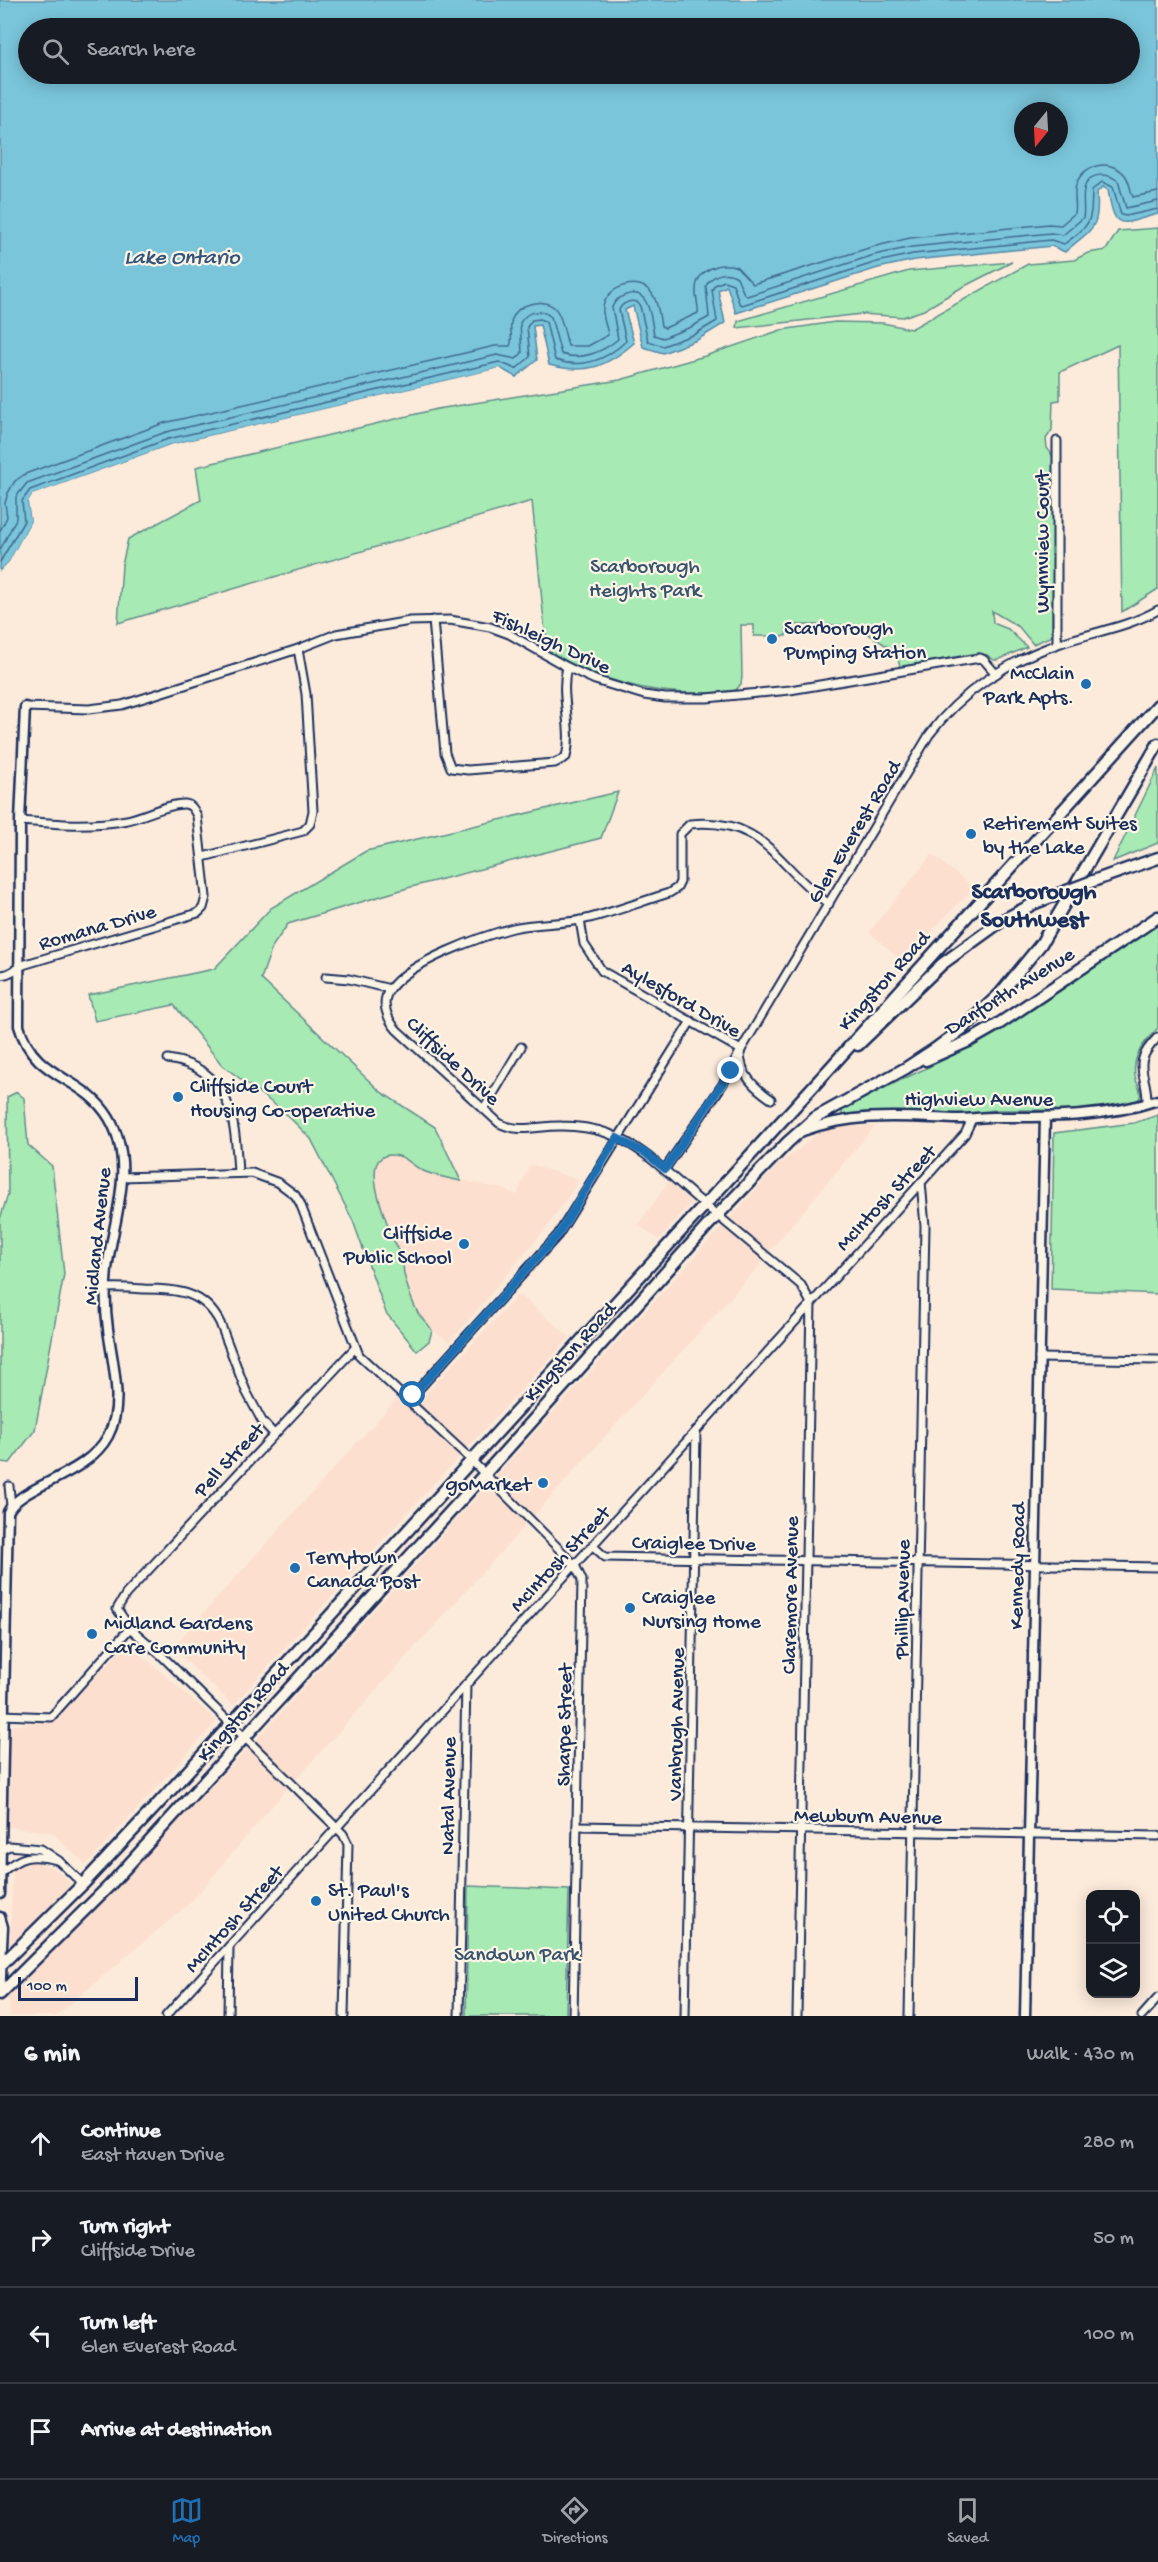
<!DOCTYPE html>
<meta charset="utf-8">
<style>
body{margin:0;font-family:"Gochi Hand",sans-serif;background:#20242c;color:#f1f3f6}
.controls{position:absolute;right:18px;bottom:18px;display:grid;overflow:hidden;border-radius:12px;box-shadow:0 3px 15px #0003}
.controls button{width:54px;height:54px;display:grid;place-items:center;padding:0;border:0;border-bottom:2px solid #363941;background:#171b24;color:#f1f3f6;font:30px sans-serif}
.compass{position:absolute;left:1014px;top:102px;width:54px;height:54px;border-radius:50%;background:#171b24;box-shadow:0 3px 15px #0003;rotate:198deg}
.scale{position:absolute;left:18px;bottom:15px;width:120px;box-sizing:border-box;padding-left:6px;border:3px solid #1b2f5e;border-top:0;font-size:16px;line-height:21px;white-space:nowrap;color:#1b2f5e;-webkit-text-stroke:4px #fcf5e5;paint-order:stroke}
.stop{position:absolute;width:18px;height:18px;margin:-14px;border:4px solid #1f6fb2;border-radius:50%;background:#fff}
.stop.end{background:#1f6fb2;border-color:#fff;box-shadow:0 2px 6px #0008}
.list{margin:0;padding:0;list-style:none}
h2{display:flex;justify-content:space-between;align-items:center;height:78px;margin:0;padding:0 24px;font-size:26px}
h2 small{font-size:20px;font-weight:400;color:#9ea1a6}
.list li{display:grid;grid-template-columns:39px 1fr auto;gap:18px;align-items:center;box-sizing:border-box;height:96px;padding:0 24px;border-top:2px solid #363941}
.list b{display:block;font-size:22px;white-space:nowrap}
.list p{margin:0;font-size:20px;white-space:nowrap;color:#9ea1a6}
.list em{font-size:20px;font-style:normal;color:#9ea1a6}
.icon{flex:none;width:33px;height:33px;fill:none;stroke:currentColor;stroke-width:2;stroke-linecap:round;stroke-linejoin:round}
.map{position:relative;flex:none;width:1158px;height:2016px;overflow:hidden}
.search{position:absolute;background:#171b24;box-shadow:0 3px 15px #0003;left:18px;right:18px;top:18px;height:66px;display:flex;align-items:center;gap:15px;box-sizing:border-box;padding:0 21px;border-radius:33px;color:#9ea1a6;font-size:22px}
.sheet{height:462px;background:#171b24}
nav{display:flex;justify-content:space-around;align-items:center;box-sizing:border-box;height:84px;border-top:2px solid #363941;background:#171b24;font-size:16px;color:#9ea1a6}
nav a{display:grid;justify-items:center;gap:3px}
nav .on{color:#1f6fb2}
.map>svg:first-child{display:block}
</style>
<div class="map">
<svg width="1158" height="2016" viewBox="0 0 1158 2016">
<rect width="100%" height="100%" fill="#fcebdb"/>
<filter id="ink" filterUnits="userSpaceOnUse"><feTurbulence type="fractalNoise" baseFrequency=".0167" numOctaves="2"/><feDisplacementMap in="SourceGraphic" scale="12" xChannelSelector="R" yChannelSelector="G"/><feConvolveMatrix kernelMatrix="1 2 1 2 8 2 1 2 1" color-interpolation-filters="sRGB"/></filter>
<g filter="url(#ink)">
<!-- built -->
<g fill="#fcdfcf">
<polygon points="932,854 974,888 902,961 869,932"/>
<polygon points="875,1126 772,1248 760,1265 279,1798 191,1902 56,2016 10,2016 8,1997 256,1740 778,1165 827,1127"/>
<polygon points="392,1155 404,1158 422,1171 503,1189 517,1195 530,1164 579,1180 548,1226 450,1342 432,1331 430,1325 419,1315 404,1274 403,1263 384,1219 374,1177 377,1163 384,1157"/>
<polygon points="669,1181 691,1203 659,1240 638,1225"/>
<polygon points="519,1294 570,1337 449,1467 233,1705 172,1648 400,1395 413,1407"/>
<polygon points="128,1643 217,1721 86,1865 51,1832 7,1827 10,1726 52,1721"/>
<polygon points="36,1861 57,1870 69,1882 68,1888 10,1946 13,1868"/>
</g>
<!-- green -->
<g fill="#a7eab4" stroke="#618c89" stroke-width="1.5">
<path d="M1158 228V589L1122 612 1118 345 1060 372V400L1053 401 1052 430 1046 439 1047 448 1055 459 1052 636 1033 644 1019 627 992 611 993 623 1008 629 1027 647 998 660H994L987 655 978 653 900 667 896 652 855 625H787L786 636H754V625H741L742 677 741 684 736 690C670 700 609 686 551 653L552 647 545 631 532 501 118 623 122 565 128 539 201 500 196 467 437 409 620 380 705 356 781 330 835 322 883 323 911 329 1028 264 1074 260 1088 253 1106 250 1118 231Z"/>
<polygon points="1012,262 959,289 924,310 903,317 862,314 737,328 738,321 909,271"/>
<polygon points="1158,768 1158,843 1113,861"/>
<path d="M618 792 601 838 411 887 288 924 272 947 261 979 381 1092 435 1127 461 1181C449 1178 433 1176 421 1170 412 1165 404 1155 393 1155 350 1152 397 1245 402 1260 404 1265 403 1269 404 1274 407 1286 412 1302 418 1313 422 1320 429 1323 432 1331L429 1341 417 1351 386 1313 353 1221 311 1139 283 1111 222 1065 174 1005 95 1021 88 995 214 969 271 908 366 851Z"/>
<path d="M1158 923V1028C1143 1043 1130 1058 1136 1080 1138 1085 1142 1092 1140 1097 1132 1116 1016 1109 996 1110 989 1110 984 1113 978 1115 967 1117 953 1115 942 1112H864L842 1115V1111L845 1109C889 1083 938 1065 983 1039 1044 1005 1100 962 1158 923Z"/>
<polygon points="17,1092 24,1098 28,1145 52,1166 64,1274 35,1430 10,1463 0,1462 0,1219 8,1194 7,1097"/>
<polygon points="1158,1115 1158,1294 1051,1289 1054,1133 1134,1123"/>
<polygon points="468,1886 569,1890 566,2016 466,2016"/>
</g>
<!-- water -->
<path fill="#7ac5da" stroke="#5489a8" stroke-width="1.5" fill-rule="evenodd" d="M0 0H1158V214C1120 224 1115 233 1108 190L1103 187 1097 192C1100 230 1092 228 1065 252L1052 246 915 260 878 268 736 313 727 286 718 290 725 323 697 340 663 353 643 347 633 306 625 310 634 343C606 367 586 375 549 365L540 325 533 326 537 360 516 377 500 368 170 445 32 495 28 503 31 521 9 562 0 571ZM28 28H1130V74H28ZM1023 111H1059V147H1023Z"/>
<!-- pier -->
<polygon fill="#fcebdb" points="500,368 510,377 500,371 170,448 34,498 31,503 34,522 12,563 0,574 0,571 9,562 31,521 28,502 32,495 170,445"/>
<g fill="none" stroke-linecap="round" stroke-linejoin="round">
<!-- shore -->
<g stroke="#416b90" stroke-width="1.5">
<path d="M0 531 7 517 5 503 8 493 15 481 25 474 164 423 495 346H510C514 338 508 328 512 319 515 311 522 306 530 304 562 295 562 325 568 346H588L608 335C607 327 602 317 603 308 605 288 635 276 650 291 658 300 659 315 661 326L665 328 698 313C699 305 695 297 696 289 697 269 721 261 737 267L753 284 872 247 910 238 1049 224 1061 225 1075 213C1077 204 1073 194 1076 185 1082 164 1111 158 1125 175 1130 182 1130 190 1133 197L1158 192"/>
<path d="M0 550 16 519V497L27 483 166 432 497 355 516 359 522 353 520 323C526 311 541 308 551 317L561 354C581 361 603 352 618 339L612 307C615 300 619 297 626 295 650 286 651 320 654 335L663 338 691 327 709 317 706 286C712 274 726 270 737 277L744 294 747 296 874 255 912 247 1051 233 1063 235 1083 218C1085 209 1082 199 1084 190 1087 172 1107 172 1118 181L1126 208 1158 201"/>
<path d="M0 562 24 521 22 501 30 490 168 439 499 362 516 369 530 357 527 327 532 320 540 319 546 322 555 360C582 369 606 360 626 341L619 310C622 303 630 300 637 302L640 306 648 341 663 346 695 334 717 321 712 290 715 285 724 281 733 284 739 303 742 305 877 262 913 254 1051 240 1064 244C1092 224 1091 223 1092 190L1102 182 1113 187 1121 215 1126 216 1158 209"/>
</g>
<!-- minor casing -->
<g stroke="#1b2f5e" stroke-width="11">
<g id="minor">
<polyline points="1057,441 1057,644"/>
<path d="M433 620 445 753 451 768 468 770 555 763 566 757C574 728 559 697 567 667"/>
<polyline points="25,707 89,709 122,705 298,649 336,634 410,621 450,620 490,627 509,634 567,667 595,680 644,695 665,698 707,698 790,690 980,658 984,660 996,674"/>
<polyline points="203,857 303,831 310,824 313,811 306,694 298,649"/>
<polyline points="580,920 584,944 602,971 741,1050"/>
<path d="M0 975C12 975 15 967 26 964L198 913 203 908 206 897 197 816C194 810 192 805 185 804 169 803 143 817 127 820 91 827 56 824 20 821"/>
<polyline points="326,977 349,979 390,989"/>
<path d="M740 1052C740 1075 754 1087 771 1099"/>
<path d="M168 1059C232 1069 235 1119 238 1173"/>
<path d="M1147 1103C1148 1072 1129 1066 1158 1037"/>
<polyline points="484,1109 521,1047"/>
<path d="M665 1169 723 1084 741 1050 929 735C961 692 1008 661 1058 644 1092 632 1126 628 1158 610"/>
<polyline points="122,1177 252,1173 279,1183 295,1195 300,1203 359,1355 464,1453 575,1565 582,1580 573,2016"/>
<path d="M106 1288C118 1287 131 1288 144 1289 176 1289 204 1291 220 1323L246 1391 262 1421 274 1434"/>
<polyline points="1039,1358 1158,1360"/>
<polyline points="408,1401 558,1235 691,1021"/>
<polyline points="9,1486 11,1506"/>
<polyline points="593,1546 605,1557 1158,1567"/>
<polyline points="3,1715 51,1717 130,1628"/>
<polyline points="577,1826 1158,1836"/>
<polyline points="1,1850 9,1846 41,1849 59,1861 83,1884"/>
<path d="M0 1874C20 1855 31 1854 57 1860"/>
<polyline points="166,2016 965,1134 972,1119"/>
<polyline points="228,2016 229,1947"/>
<polyline points="344,2016 348,1844 343,1834 161,1655 130,1628 117,1609 126,1594 355,1348"/>
<polyline points="459,2016 466,1684"/>
<polyline points="685,2016 696,1433"/>
<path d="M797 2016 811 1303 801 1285C767 1257 733 1228 699 1200 669 1175 644 1147 607 1133 592 1128 577 1126 562 1126 540 1125 519 1134 499 1123L397 1030C387 1019 380 1002 390 989 409 962 482 936 513 928 538 922 565 925 590 918 617 911 643 901 669 893L677 888 680 882V834L690 824C767 817 776 867 829 904"/>
<polyline points="909,2016 925,1226 921,1182"/>
<polyline points="1142,2016 1158,1998"/>
</g>
</g>
<!-- tertiary casing -->
<g stroke="#1b2f5e" stroke-width="13">
<g id="tertiary">
<path d="M803 1131C854 1112 904 1117 957 1119 970 1119 982 1117 994 1117 1051 1117 1104 1118 1158 1100"/>
<path d="M0 1894 8 1512C20 1485 86 1477 108 1436 125 1404 112 1363 108 1329 105 1309 105 1289 107 1269 113 1220 137 1165 109 1118 82 1074 35 1081 19 1026L20 821 25 707"/>
<polyline points="0,1917 3,1927 1,1965"/>
<polyline points="1025,2016 1045,1117"/>
</g>
</g>
<!-- secondary casing -->
<g stroke="#1b2f5e" stroke-width="14">
<polyline id="secondary" points="0,1989 1,1965"/>
</g>
<!-- primary casing -->
<g stroke="#1b2f5e" stroke-width="15">
<g id="primary">
<polyline points="1093,881 1158,858"/>
<polyline points="858,1045 942,964 1003,920 1035,903"/>
<polyline points="926,1060 969,1041 997,1025 1158,917"/>
<polyline points="0,1966 83,1884 157,1805 830,1068 1158,705"/>
<polyline points="0,1994 110,1885 492,1466 709,1224 788,1142 815,1118 906,1068 935,1049 962,1029 1000,994 1041,944 1158,744"/>
</g>
</g>
<!-- minor -->
<use href="#minor" stroke="#fcf5e5" stroke-width="7"/>
<!-- tertiary -->
<use href="#tertiary" stroke="#fcf5e5" stroke-width="8"/>
<!-- secondary -->
<use href="#secondary" stroke="#fcf5e5" stroke-width="9"/>
<!-- primary -->
<use href="#primary" stroke="#fcf5e5" stroke-width="10"/>
<!-- primary-bridge casing -->
<g stroke="#1b2f5e" stroke-width="15" stroke-linecap="butt">
<polyline id="primary-bridge" points="1035,903 1093,881"/>
</g>
<!-- primary-bridge -->
<use href="#primary-bridge" stroke="#fcf5e5" stroke-width="10"/>
</g>
</g>
<g fill="none" stroke-linecap="round" stroke-linejoin="round" filter="url(#ink)">
<!-- route -->
<polyline stroke="#1f6fb2" stroke-width="8" points="413,1395 558,1235 617,1138 645,1153 665,1169 731,1071"/>
</g>
<!-- markers -->
<g fill="#1f6fb2" stroke="#fcf5e5" stroke-width="2">
<circle cx="772" cy="639" r="6"/>
<circle cx="1086" cy="684" r="6"/>
<circle cx="971" cy="834" r="6"/>
<circle cx="178" cy="1097" r="6"/>
<circle cx="464" cy="1244" r="6"/>
<circle cx="543" cy="1483" r="6"/>
<circle cx="295" cy="1568" r="6"/>
<circle cx="630" cy="1608" r="6"/>
<circle cx="92" cy="1634" r="6"/>
<circle cx="316" cy="1901" r="6"/>
</g>
<g text-anchor="middle" stroke-width="4.5" stroke-linejoin="round" paint-order="stroke">
<!-- street labels -->
<g font-size="21" fill="#1b2f5e" stroke="#fcf5e5">
<text transform="translate(1041 542) rotate(-90)" y="7">Wynnview Court</text>
<text transform="translate(552 640) rotate(25)" y="7">Fishleigh Drive</text>
<text transform="translate(853 831) rotate(-59)" y="7">Glen Everest Road</text>
<text transform="translate(97 926) rotate(-16)" y="7">Romana Drive</text>
<text transform="translate(883 980) rotate(-48)" y="7">Kingston Road</text>
<text transform="translate(1009 990) rotate(-32)" y="7">Danforth Avenue</text>
<text transform="translate(682 998) rotate(30)" y="7">Aylesford Drive</text>
<text transform="translate(454 1060) rotate(43)" y="7">Cliffside Drive</text>
<text x="979" y="1105">Highview Avenue</text>
<text transform="translate(885 1197) rotate(-47)" y="7">McIntosh Street</text>
<text transform="translate(96 1236) rotate(-84)" y="7">Midland Avenue</text>
<text transform="translate(569 1351) rotate(-48)" y="7">Kingston Road</text>
<text transform="translate(228 1459) rotate(-47)" y="7">Pell Street</text>
<text transform="translate(694 1542) rotate(1)" y="7">Craiglee Drive</text>
<text transform="translate(559 1558) rotate(-47)" y="7">McIntosh Street</text>
<text transform="translate(1016 1566) rotate(-89)" y="7">Kennedy Road</text>
<text transform="translate(789 1595) rotate(-89)" y="7">Claremore Avenue</text>
<text transform="translate(901 1599) rotate(-89)" y="7">Phillip Avenue</text>
<text transform="translate(242 1711) rotate(-48)" y="7">Kingston Road</text>
<text transform="translate(675 1724) rotate(-89)" y="7">Vanbrugh Avenue</text>
<text transform="translate(563 1725) rotate(-89)" y="7">Sharpe Street</text>
<text transform="translate(447 1796) rotate(-89)" y="7">Natal Avenue</text>
<text transform="translate(868 1815) rotate(1)" y="7">Mewburn Avenue</text>
<text transform="translate(233 1918) rotate(-48)" y="7">McIntosh Street</text>
</g>
<!-- park labels -->
<g font-size="21" fill="#37546f" stroke="#fcf5e5">
<text x="645" y="572">Scarborough<tspan x="645" dy="24">Heights Park</tspan></text>
<text x="517" y="1960">Sandown Park</text>
</g>
<!-- poi labels -->
<g font-size="21" fill="#1b2f5e" stroke="#fcf5e5" text-anchor="start">
<text x="784" y="634">Scarborough<tspan x="784" dy="24">Pumping Station</tspan></text>
<text x="1074" y="679" text-anchor="end">McClain<tspan x="1074" dy="24">Park Apts.</tspan></text>
<text x="983" y="829">Retirement Suites<tspan x="983" dy="24">by the Lake</tspan></text>
<text x="190" y="1092">Cliffside Court<tspan x="190" dy="24">Housing Co-operative</tspan></text>
<text x="452" y="1239" text-anchor="end">Cliffside<tspan x="452" dy="24">Public School</tspan></text>
<text x="531" y="1490" text-anchor="end">goMarket</text>
<text x="307" y="1563">Terrytown<tspan x="307" dy="24">Canada Post</tspan></text>
<text x="642" y="1603">Craiglee<tspan x="642" dy="24">Nursing Home</tspan></text>
<text x="104" y="1629">Midland Gardens<tspan x="104" dy="24">Care Community</tspan></text>
<text x="328" y="1896">St. Paul's<tspan x="328" dy="24">United Church</tspan></text>
</g>
<!-- water labels -->
<g font-size="22" font-style="italic" fill="#33547d" stroke="#fcf5e5">
<text x="182" y="263">Lake Ontario</text>
</g>
<!-- quarter labels -->
<g font-size="24" font-weight="bold" fill="#1b2f5e" stroke="#fcf5e5">
<text x="1034" y="898">Scarborough<tspan x="1034" dy="28">Southwest</tspan></text>
</g>
</g>
</svg>
<div class="controls">
<button><svg class="icon" aria-label="locate" viewBox="0 0 24 24"><circle cx="12" cy="12" r="6"/><path d="M12 2v4M12 18v4M2 12h4M18 12h4"/></svg></button>
<button><svg class="icon" aria-label="layers" viewBox="0 0 24 24"><path d="M12 4l9 5-9 5-9-5zM3 14l9 5 9-5"/></svg></button>
</div>
<svg class="compass" viewBox="-18 -18 36 36"><path d="M0-13l5 13h-10z" fill="#e53935"/><path d="M0 13l5-13h-10z" fill="#9ea1a6"/></svg>
<div class="scale">100 m</div>
<div class="stop" style="left:413px;top:1395px"></div>
<div class="stop end" style="left:731px;top:1071px"></div>
<div class="search"><svg class="icon" aria-label="search" viewBox="0 0 24 24"><circle cx="10" cy="10" r="6"/><path d="M15 15l6 6"/></svg>Search here</div>
</div>
<section class="sheet">
<h2>6 min<small>Walk · 430 m</small></h2>
<ul class="list">
<li><svg class="icon" aria-label="ahead" viewBox="0 0 24 24"><path d="M12 20V5M6 11l6-6 6 6"/></svg><div><b>Continue</b><p>East Haven Drive</p></div><em>280 m</em></li>
<li><svg class="icon" aria-label="right" viewBox="0 0 24 24"><path d="M7 20v-9h11M14 6l5 5-5 5"/></svg><div><b>Turn right</b><p>Cliffside Drive</p></div><em>50 m</em></li>
<li><svg class="icon" aria-label="left" viewBox="0 0 24 24"><path d="M17 20v-9H6M10 6l-5 5 5 5"/></svg><div><b>Turn left</b><p>Glen Everest Road</p></div><em>100 m</em></li>
<li><svg class="icon" aria-label="arrive" viewBox="0 0 24 24"><path d="M6 21V4h12l-3 4 3 4H6"/></svg><div><b>Arrive at destination</b></div></li>
</ul>
</section>
<nav>
<a class="on"><svg class="icon" aria-label="map" viewBox="0 0 24 24"><path d="M3 6l6-2 6 2 6-2v14l-6 2-6-2-6 2zM9 4v14M15 6v14"/></svg>Map</a>
<a><svg class="icon" aria-label="directions" viewBox="0 0 24 24"><path d="M12 3l9 9-9 9-9-9zM9 14v-3h6M13 9l2 2-2 2"/></svg>Directions</a>
<a><svg class="icon" aria-label="saved" viewBox="0 0 24 24"><path d="M7 4h10v16l-5-4-5 4z"/></svg>Saved</a>
</nav>
